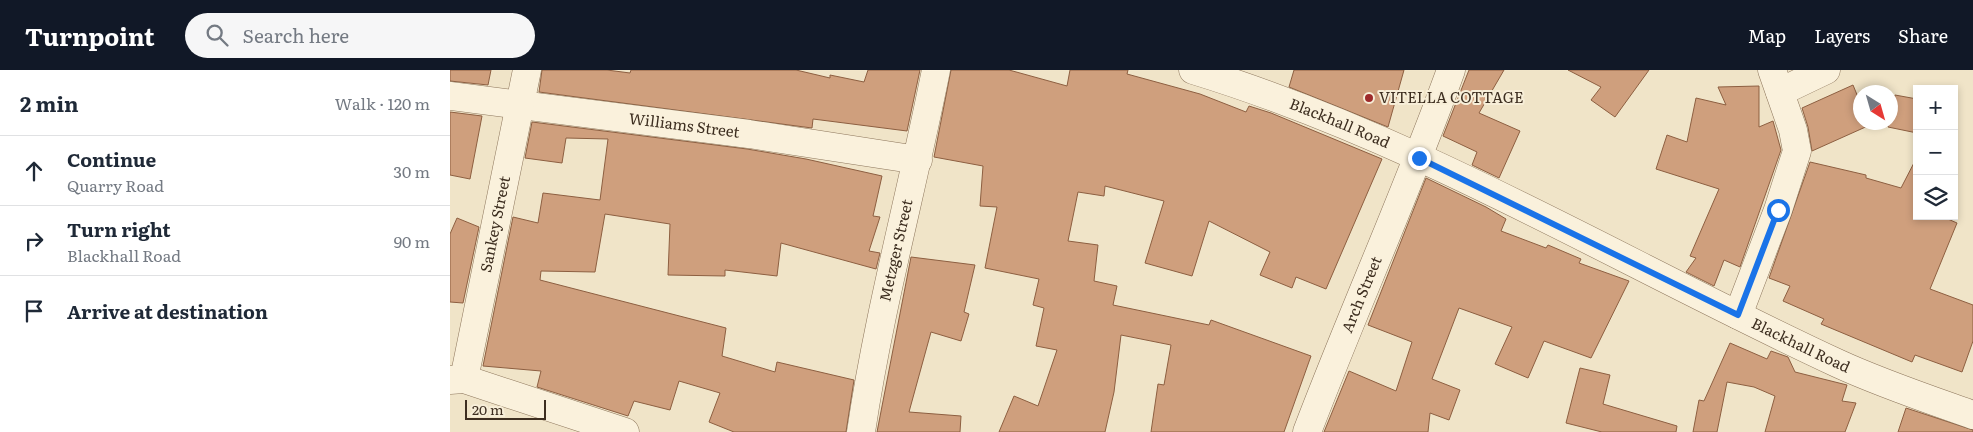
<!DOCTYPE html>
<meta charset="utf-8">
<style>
body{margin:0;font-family:Literata,serif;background:#f6f6f7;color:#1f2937}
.controls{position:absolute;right:15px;top:15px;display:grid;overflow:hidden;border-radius:0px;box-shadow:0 2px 8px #0003}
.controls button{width:45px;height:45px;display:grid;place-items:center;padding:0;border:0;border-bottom:1px solid #e0e1e3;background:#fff;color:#1f2937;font:25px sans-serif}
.compass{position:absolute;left:1403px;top:15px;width:45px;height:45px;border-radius:50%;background:#fff;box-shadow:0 2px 8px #0003;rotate:143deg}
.scale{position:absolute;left:15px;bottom:12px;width:81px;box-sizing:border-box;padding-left:5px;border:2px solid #3d2e20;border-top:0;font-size:14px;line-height:18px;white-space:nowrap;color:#3d2e20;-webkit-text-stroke:4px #f7eed8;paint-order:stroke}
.stop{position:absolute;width:15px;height:15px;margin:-11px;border:4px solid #1a73e8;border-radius:50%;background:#fff}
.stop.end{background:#1a73e8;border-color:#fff;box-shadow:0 1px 5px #0008}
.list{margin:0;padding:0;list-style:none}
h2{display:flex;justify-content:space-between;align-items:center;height:65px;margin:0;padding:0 20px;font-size:21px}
h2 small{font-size:16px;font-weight:400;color:#747a83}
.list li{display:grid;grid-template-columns:32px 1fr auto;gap:15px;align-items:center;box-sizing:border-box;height:70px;padding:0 20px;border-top:1px solid #e0e1e3}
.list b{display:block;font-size:19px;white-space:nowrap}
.list p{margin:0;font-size:16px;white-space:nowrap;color:#747a83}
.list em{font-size:16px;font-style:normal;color:#747a83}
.icon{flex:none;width:28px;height:28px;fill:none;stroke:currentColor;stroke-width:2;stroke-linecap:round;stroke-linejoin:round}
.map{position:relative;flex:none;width:1523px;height:362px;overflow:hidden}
header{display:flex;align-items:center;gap:30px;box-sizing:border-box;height:70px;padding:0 25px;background:#111827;color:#fff}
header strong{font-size:24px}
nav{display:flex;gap:28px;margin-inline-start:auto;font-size:18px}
.search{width:350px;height:45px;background:#f6f6f7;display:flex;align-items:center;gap:12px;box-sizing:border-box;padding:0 18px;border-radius:28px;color:#747a83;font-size:19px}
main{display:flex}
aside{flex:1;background:#fff}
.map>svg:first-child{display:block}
</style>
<header>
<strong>Turnpoint</strong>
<div class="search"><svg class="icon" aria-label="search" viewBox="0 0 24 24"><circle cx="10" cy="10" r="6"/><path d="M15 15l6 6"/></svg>Search here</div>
<nav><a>Map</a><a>Layers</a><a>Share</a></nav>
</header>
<main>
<aside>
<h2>2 min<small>Walk · 120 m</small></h2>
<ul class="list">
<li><svg class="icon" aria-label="ahead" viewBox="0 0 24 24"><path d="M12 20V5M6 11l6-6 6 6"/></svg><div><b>Continue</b><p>Quarry Road</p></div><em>30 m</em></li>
<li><svg class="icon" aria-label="right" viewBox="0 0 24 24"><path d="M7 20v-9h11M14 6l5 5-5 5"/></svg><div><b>Turn right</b><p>Blackhall Road</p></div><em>90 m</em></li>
<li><svg class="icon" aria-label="arrive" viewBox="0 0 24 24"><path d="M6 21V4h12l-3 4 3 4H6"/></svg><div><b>Arrive at destination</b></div></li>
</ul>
</aside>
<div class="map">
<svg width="1523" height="362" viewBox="0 0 1523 362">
<rect width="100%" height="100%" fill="#f0e4c8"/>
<!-- building -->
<g fill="#cf9f7d" stroke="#8d5f41">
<polygon points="0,0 41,0 38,15 0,11"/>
<polygon points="92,0 157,0 180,3 181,0 346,0 380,8 380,5 414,12 418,0 470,0 457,61 363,49 362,58 89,22"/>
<polygon points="501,0 559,0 617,16 620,0 678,0 677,4 750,24 796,42 799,36 821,43 932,89 876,219 846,207 842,218 810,205 820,182 759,151 742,206 695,193 714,131 655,116 654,126 628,122 618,171 648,175 644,211 667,216 663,235 759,255 761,250 861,286 834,362 701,362 708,314 714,315 721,275 671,265 664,322 655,362 549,362 564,326 588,336 607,280 586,276 594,238 583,235 589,209 535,198 547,137 530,136 533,96 484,87"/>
<polygon points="844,0 954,0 938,57 839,17"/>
<polygon points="1019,0 1054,0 1029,43 1070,61 1049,108 1022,95 1027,82 993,66"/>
<polygon points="1118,0 1199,0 1165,47 1141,30 1151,17"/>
<polygon points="1403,15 1410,32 1410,52 1419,52 1420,55 1362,81 1358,57 1352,38"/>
<polygon points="1309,16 1309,57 1323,51 1331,80 1290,197 1274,190 1264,216 1236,202 1246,188 1240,186 1269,119 1206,99 1217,65 1237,72 1246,28 1276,35 1268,17"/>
<polygon points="1445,25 1467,29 1467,63 1438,57"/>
<polygon points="0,42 32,46 20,109 0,105"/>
<polygon points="82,52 297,79 356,89 432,106 423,146 430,147 419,181 430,183 426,199 331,173 327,206 275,200 275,206 218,205 220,154 155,144 145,202 91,201 90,210 276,258 272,286 325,302 327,292 404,310 396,362 284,362 259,352 270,323 229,311 220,340 184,331 178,346 87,317 91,301 33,296 63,147 88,153 93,123 150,130 158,69 116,68 112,93 75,88"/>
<polygon points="1467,87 1467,146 1491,146 1507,153 1480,219 1523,235 1523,271 1512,302 1465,285 1462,292 1371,254 1374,249 1333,231 1340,216 1319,208 1360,92 1416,105 1416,108 1451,118"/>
<polygon points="976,108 1036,137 1056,149 1051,161 1096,178 1098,175 1131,189 1129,193 1179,211 1141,288 1094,271 1078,308 1045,294 1062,257 1009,238 982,309 1010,320 999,350 980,343 978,362 874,362 899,301 946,321 962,272 918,255"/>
<polygon points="7,148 29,157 13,233 0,232 0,164"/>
<polygon points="461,187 525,195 514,242 519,244 511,271 481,262 459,342 511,346 510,362 427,362"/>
<polygon points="1280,273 1317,289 1321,281 1338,287 1345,302 1397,315 1392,331 1406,333 1395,362 1315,362 1325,326 1304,317 1277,312 1267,362 1243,362 1249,330 1254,331"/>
<polygon points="1130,298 1160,305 1153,334 1227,356 1226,362 1152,362 1116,353"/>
<polygon points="1456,338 1523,360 1523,362 1448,362"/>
</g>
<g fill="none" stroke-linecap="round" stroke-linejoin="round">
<!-- minor casing -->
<g stroke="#8d765c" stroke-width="29">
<g id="minor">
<path id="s1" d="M743 0C969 69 1173 194 1387 293 1430 313 1478 329 1523 345"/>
<polyline points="1330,22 1376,0"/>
<path id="s2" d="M0 26 299 64 468 90"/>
<polyline points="1288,245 1328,140 1347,81 1343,60 1322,0"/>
<path id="s3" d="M14 309 77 0"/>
<polyline points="0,310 14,309 175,362"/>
<path id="s4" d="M411 362C429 240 462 121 486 0"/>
<path id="s5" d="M857 362C903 241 957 122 1001 0"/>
</g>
</g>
<!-- minor -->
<use href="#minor" stroke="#faf1dc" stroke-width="28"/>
</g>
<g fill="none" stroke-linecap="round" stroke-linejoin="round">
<!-- route -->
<polyline stroke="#1a73e8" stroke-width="6" points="969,88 1288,245 1328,140"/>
</g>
<!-- markers -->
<circle fill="#9e2a2b" stroke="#f7eed8" stroke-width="2" cx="919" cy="28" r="5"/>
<g text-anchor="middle" stroke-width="4" stroke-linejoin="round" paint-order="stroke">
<!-- poi labels -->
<g font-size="15" fill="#3d2e20" stroke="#f7eed8" text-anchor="start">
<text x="929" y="33">VITELLA COTTAGE</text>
</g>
<!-- street labels -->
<g font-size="15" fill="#3d2e20" stroke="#f7eed8">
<text dy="5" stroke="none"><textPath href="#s1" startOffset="156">Blackhall Road</textPath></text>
<text dy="5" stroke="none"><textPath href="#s2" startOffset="236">Williams Street</textPath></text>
<text dy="5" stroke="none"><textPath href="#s3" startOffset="158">Sankey Street</textPath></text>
<text dy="5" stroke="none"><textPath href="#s4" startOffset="185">Metzger Street</textPath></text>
<text dy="5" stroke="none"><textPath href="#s5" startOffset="148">Arch Street</textPath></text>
<text dy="5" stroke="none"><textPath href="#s1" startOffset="668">Blackhall Road</textPath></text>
</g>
</g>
</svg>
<div class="controls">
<button>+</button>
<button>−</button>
<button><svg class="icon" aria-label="layers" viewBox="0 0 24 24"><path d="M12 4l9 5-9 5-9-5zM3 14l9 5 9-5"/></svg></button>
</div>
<svg class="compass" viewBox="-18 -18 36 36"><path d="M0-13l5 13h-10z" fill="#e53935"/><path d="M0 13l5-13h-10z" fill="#747a83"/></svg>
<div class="scale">20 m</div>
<div class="stop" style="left:1328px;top:140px"></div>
<div class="stop end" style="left:969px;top:88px"></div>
</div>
</main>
